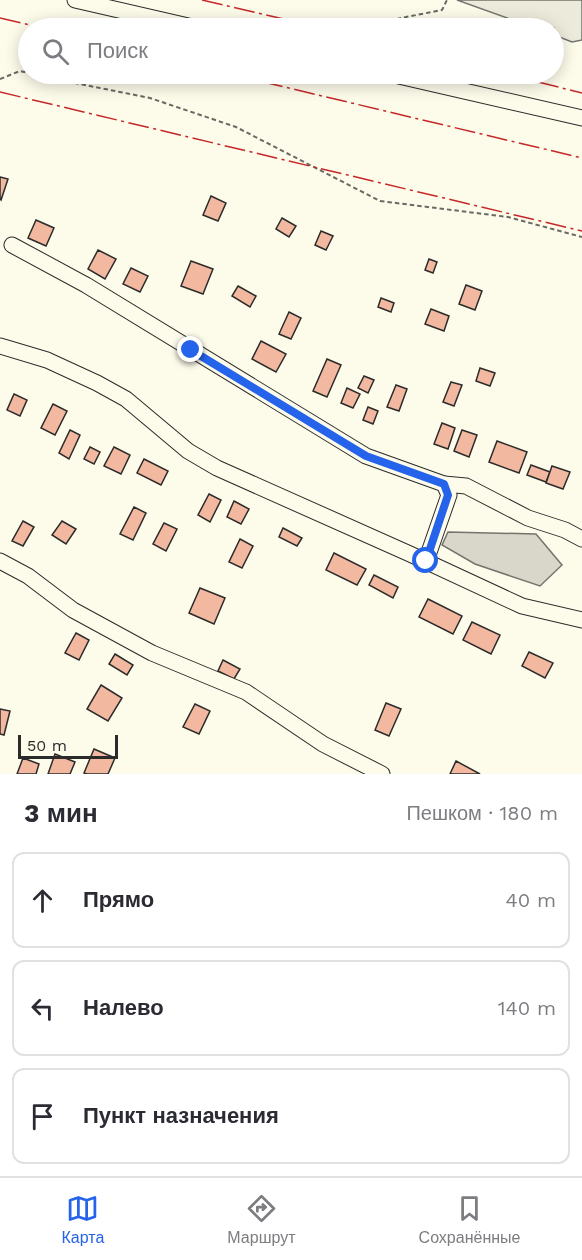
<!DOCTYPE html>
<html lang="ru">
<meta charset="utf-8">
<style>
body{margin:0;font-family:"Work Sans",sans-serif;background:#f2f2f3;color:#2b2b33}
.scale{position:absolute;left:18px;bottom:15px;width:100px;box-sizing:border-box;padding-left:6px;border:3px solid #2b2b2b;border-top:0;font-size:16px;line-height:21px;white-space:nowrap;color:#2b2b2b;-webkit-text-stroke:4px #fdfbea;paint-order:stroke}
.stop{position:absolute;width:18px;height:18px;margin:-14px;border:4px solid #2563eb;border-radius:50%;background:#fff}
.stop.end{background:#2563eb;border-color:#fff;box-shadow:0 2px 6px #0008}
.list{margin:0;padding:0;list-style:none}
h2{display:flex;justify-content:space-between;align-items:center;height:78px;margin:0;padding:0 24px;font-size:26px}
h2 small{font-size:20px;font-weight:400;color:#7c7c81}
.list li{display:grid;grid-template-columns:39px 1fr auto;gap:18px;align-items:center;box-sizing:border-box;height:96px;margin:0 12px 12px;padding:0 12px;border:2px solid #e1e1e2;border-radius:12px}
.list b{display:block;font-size:22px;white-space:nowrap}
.list em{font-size:20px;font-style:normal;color:#7c7c81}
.icon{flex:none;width:33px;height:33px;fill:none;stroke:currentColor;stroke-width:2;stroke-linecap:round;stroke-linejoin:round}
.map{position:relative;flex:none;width:582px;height:774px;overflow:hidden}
.search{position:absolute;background:#fff;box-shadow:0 3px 15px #0003;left:18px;right:18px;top:18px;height:66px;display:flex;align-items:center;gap:15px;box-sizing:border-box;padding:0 21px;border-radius:33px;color:#7c7c81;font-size:22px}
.sheet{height:402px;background:#fff}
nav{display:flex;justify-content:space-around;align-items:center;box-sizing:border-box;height:84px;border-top:2px solid #e1e1e2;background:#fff;font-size:16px;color:#7c7c81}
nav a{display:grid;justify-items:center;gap:3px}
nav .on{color:#2563eb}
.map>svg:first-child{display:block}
</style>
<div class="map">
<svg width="582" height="774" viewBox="0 0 582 774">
<rect width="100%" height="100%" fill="#fdfbea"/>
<!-- green -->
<polygon fill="#ecebdb" stroke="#74746e" stroke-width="1.5" points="457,0 582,0 582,40 572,42 554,35 554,28 535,28"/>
<!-- water -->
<polygon fill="#d8d7c9" stroke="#74746e" stroke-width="1.5" points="448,532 536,534 562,565 540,586 475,564 442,545"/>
<!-- building -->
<g fill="#f2b8a0" stroke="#2b2b2b" stroke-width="1.5">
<polygon points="0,177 8,179 1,200 0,199"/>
<polygon points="211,196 226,203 218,221 203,215"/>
<polygon points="282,218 296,226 289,237 276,229"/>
<polygon points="36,220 54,228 46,246 28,238"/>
<polygon points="321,231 333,236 326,250 315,245"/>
<polygon points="98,250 116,259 105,279 88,269"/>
<polygon points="429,259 437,262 433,273 425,270"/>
<polygon points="191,261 213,269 203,294 181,286"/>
<polygon points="131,268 148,276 140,292 123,284"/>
<polygon points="466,285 482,291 475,310 459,304"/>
<polygon points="238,286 256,296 250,307 232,296"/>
<polygon points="381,298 394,303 391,312 378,307"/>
<polygon points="431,309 449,316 444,331 425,324"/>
<polygon points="289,312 301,318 291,339 279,334"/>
<polygon points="261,341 286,354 276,372 252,359"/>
<polygon points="327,359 341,365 327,397 313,391"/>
<polygon points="480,368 495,373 490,386 476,381"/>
<polygon points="364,376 374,380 368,393 358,388"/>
<polygon points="451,382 462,385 454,406 443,402"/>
<polygon points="396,385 407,389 399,411 387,407"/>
<polygon points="347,388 360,394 353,408 341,403"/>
<polygon points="14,394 27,400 20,416 7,410"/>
<polygon points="53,404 67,411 55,435 41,428"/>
<polygon points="368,407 378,411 373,424 363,420"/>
<polygon points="442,423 455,428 448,449 434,444"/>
<polygon points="70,430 80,435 69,459 59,453"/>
<polygon points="462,430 477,435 469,457 454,451"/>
<polygon points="497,441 527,452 519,473 489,462"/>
<polygon points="90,447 100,452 94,464 84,459"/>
<polygon points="114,447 130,455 121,474 104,466"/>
<polygon points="144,459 168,471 161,485 137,473"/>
<polygon points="531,465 550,472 546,482 527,475"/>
<polygon points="552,466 570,472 563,489 546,483"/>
<polygon points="209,494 221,500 210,522 198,515"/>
<polygon points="234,501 249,509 241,524 227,517"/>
<polygon points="134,507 146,513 133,540 120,534"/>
<polygon points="23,521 34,527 23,546 12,541"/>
<polygon points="62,521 76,529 66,544 52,535"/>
<polygon points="164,523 177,529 166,551 153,544"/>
<polygon points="283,528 302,538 297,546 279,537"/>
<polygon points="240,539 253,546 242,568 229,562"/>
<polygon points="334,553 366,569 357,585 326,570"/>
<polygon points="374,575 398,587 393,598 369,585"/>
<polygon points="200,588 225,598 214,624 189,613"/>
<polygon points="428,599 462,616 453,634 419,617"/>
<polygon points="472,622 500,635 491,654 463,640"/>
<polygon points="76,633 89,640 79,660 65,653"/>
<polygon points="529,652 553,663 545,678 522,666"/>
<polygon points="115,654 133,665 127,675 109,664"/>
<polygon points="223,660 240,669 234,679 218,671"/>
<polygon points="101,685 122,698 108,721 87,709"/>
<polygon points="386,703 401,709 389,736 375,730"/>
<polygon points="195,704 210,711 199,734 183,727"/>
<polygon points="0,709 10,711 4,735 0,734"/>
<polygon points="94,749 115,758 108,774 87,774 84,773"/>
<polygon points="55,754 75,762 70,774 48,774"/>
<polygon points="23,758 39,764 36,774 17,774"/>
<polygon points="456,761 480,774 450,774"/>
</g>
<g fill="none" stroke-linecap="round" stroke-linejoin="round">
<!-- minor casing -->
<g stroke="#2b2b2b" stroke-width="17">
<g id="minor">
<polyline points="75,0 197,28"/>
<polyline points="390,74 582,118"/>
<polyline points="12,245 86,285 366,456 444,484 449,495 426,561"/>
<polyline points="0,346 47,360 97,383 126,399 188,451 217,468 410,554 522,606 582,620"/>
<polyline points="444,484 466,486 528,518 565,530 582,539"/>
<polyline points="0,561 28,576 73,610 152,653 246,692 323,744 382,774"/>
</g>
</g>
<!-- path -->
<g stroke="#6a6964" stroke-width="2" stroke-dasharray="4.5 3" stroke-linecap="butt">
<polyline points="368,28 401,18 442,10 447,0"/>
<polyline points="30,74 150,98 236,127 380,201 508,217 582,237"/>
<polyline points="0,79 20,71 28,73"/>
</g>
<!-- minor -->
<use href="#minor" stroke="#fdfbea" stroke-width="15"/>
<!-- power -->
<g stroke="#c62828" stroke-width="1.5" stroke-dasharray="21 4.5 3 4.5" stroke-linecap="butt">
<polyline points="202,0 322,28"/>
<polyline points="0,18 43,28"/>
<polyline points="230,74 582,158"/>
<polyline points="506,74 582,93"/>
<polyline points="0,92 582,231"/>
</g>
</g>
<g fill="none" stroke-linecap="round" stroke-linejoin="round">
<!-- route -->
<polyline stroke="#2563eb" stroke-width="8" points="191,350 366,456 444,484 448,495 426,561"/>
</g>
</svg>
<div class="scale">50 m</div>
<div class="stop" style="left:426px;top:561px"></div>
<div class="stop end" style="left:191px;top:350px"></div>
<div class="search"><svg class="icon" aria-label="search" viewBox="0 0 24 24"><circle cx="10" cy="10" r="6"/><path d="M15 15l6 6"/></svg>Поиск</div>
</div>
<section class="sheet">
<h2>3 мин<small>Пешком · 180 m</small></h2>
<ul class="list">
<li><svg class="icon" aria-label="ahead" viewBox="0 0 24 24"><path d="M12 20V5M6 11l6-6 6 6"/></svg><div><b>Прямо</b></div><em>40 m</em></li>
<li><svg class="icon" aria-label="left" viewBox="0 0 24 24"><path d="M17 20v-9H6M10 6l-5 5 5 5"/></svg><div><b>Налево</b></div><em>140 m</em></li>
<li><svg class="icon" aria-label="arrive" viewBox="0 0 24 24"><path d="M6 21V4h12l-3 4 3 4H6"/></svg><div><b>Пункт назначения</b></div></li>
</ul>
</section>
<nav>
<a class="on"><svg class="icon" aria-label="map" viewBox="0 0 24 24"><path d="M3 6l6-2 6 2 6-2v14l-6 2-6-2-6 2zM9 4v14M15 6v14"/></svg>Карта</a>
<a><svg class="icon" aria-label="directions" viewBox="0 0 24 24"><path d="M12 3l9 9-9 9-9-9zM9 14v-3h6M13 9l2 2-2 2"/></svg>Маршрут</a>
<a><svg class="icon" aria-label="saved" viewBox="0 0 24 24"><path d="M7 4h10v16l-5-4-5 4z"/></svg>Сохранённые</a>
</nav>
